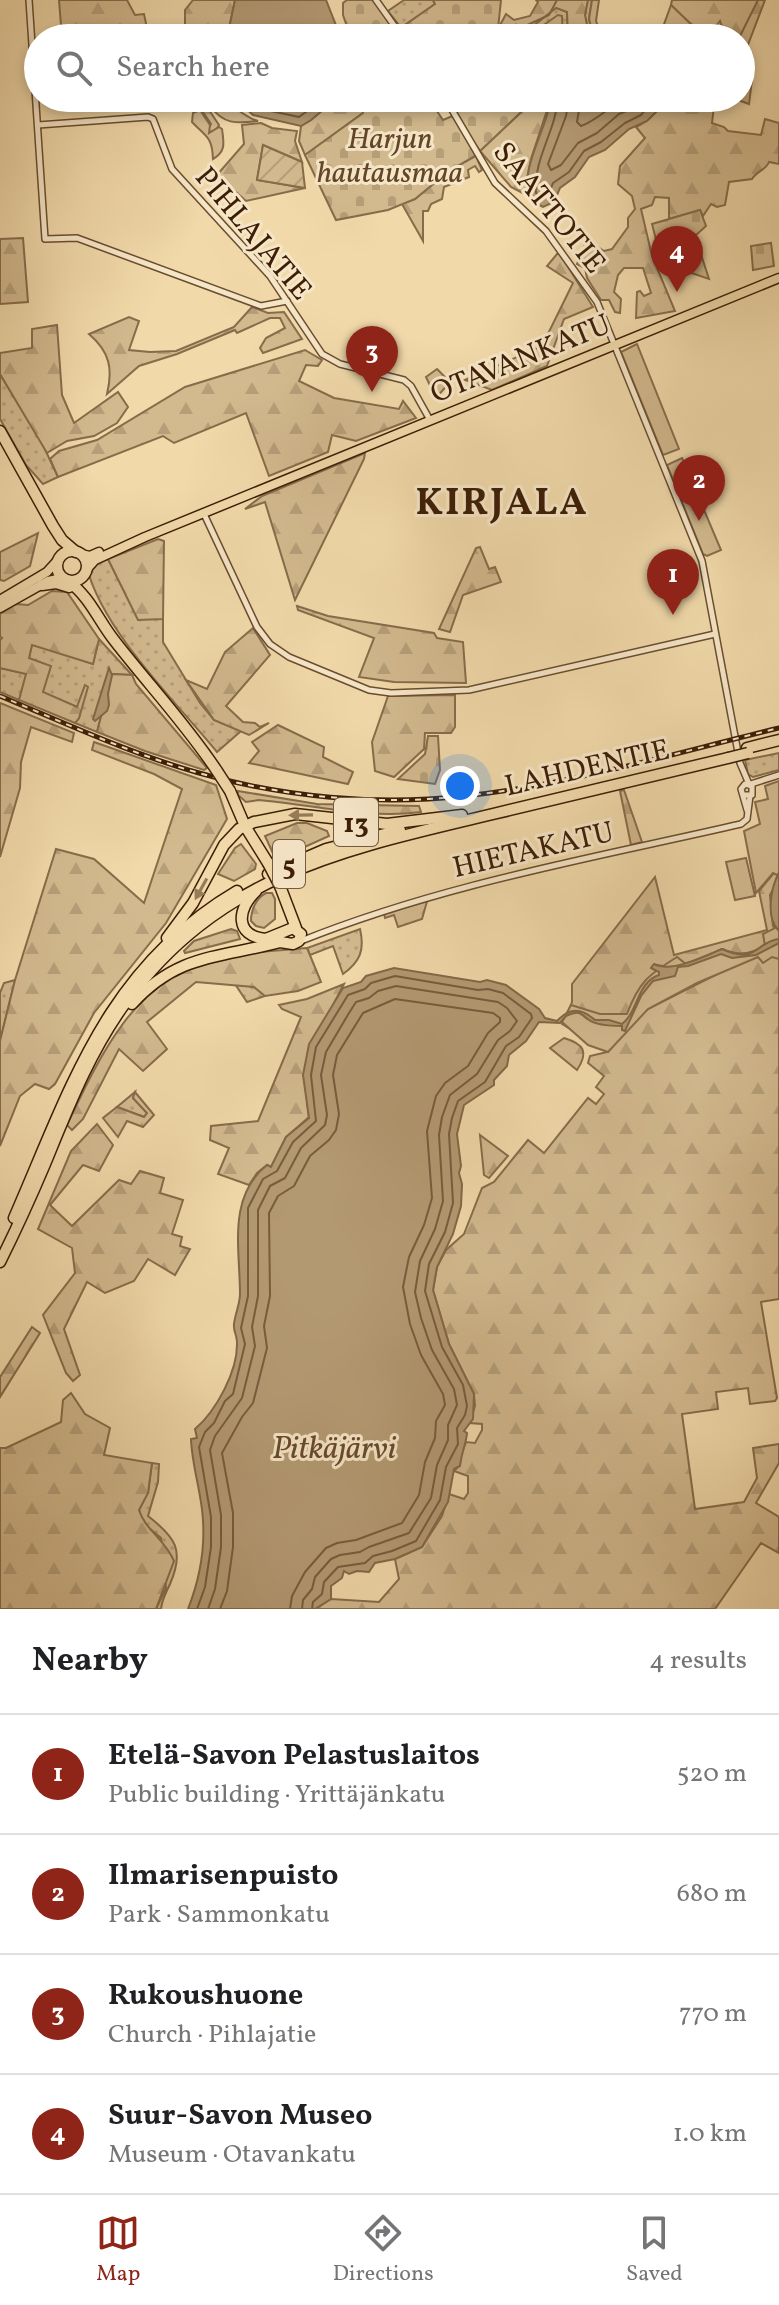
<!DOCTYPE html>
<meta charset="utf-8">
<style>
body{margin:0;font-family:Vollkorn,serif;background:#f6f6f6;color:#202124}
.you{position:absolute;left:460px;top:786px;width:28px;height:28px;margin:-20px;border:6px solid #fff;border-radius:50%;background:#1a73e8;box-shadow:0 0 0 12px #1a73e833}
.badge{display:grid;place-items:center;width:52px;height:52px;border-radius:50%;background:#8f2418;color:#fff;font-size:26px;font-weight:700}
.pin{position:absolute;translate:-50% -66px;filter:drop-shadow(0 2px 4px #0008)}
.pin::after{content:'';position:absolute;top:42px;width:28px;height:24px;background:inherit;clip-path:polygon(0 0,100% 0,50% 100%)}
.list{margin:0;padding:0;list-style:none}
h2{display:flex;justify-content:space-between;align-items:center;height:104px;margin:0;padding:0 32px;font-size:34px}
h2 small{font-size:26px;font-weight:400;color:#757577}
.list li{display:grid;grid-template-columns:52px 1fr auto;gap:24px;align-items:center;box-sizing:border-box;height:120px;padding:0 32px;border-top:2px solid #e0e0e0}
.list b{display:block;font-size:30px;white-space:nowrap}
.list p{margin:0;font-size:26px;white-space:nowrap;color:#757577}
.list em{font-size:26px;font-style:normal;color:#757577}
.icon{flex:none;width:44px;height:44px;fill:none;stroke:currentColor;stroke-width:2;stroke-linecap:round;stroke-linejoin:round}
.map{position:relative;flex:none;width:779px;height:1609px;overflow:hidden}
.search{position:absolute;background:#fff;box-shadow:0 4px 12px #0003;left:24px;right:24px;top:24px;height:88px;display:flex;align-items:center;gap:20px;box-sizing:border-box;padding:0 28px;border-radius:44px;color:#757577;font-size:30px}
.sheet{height:584px;background:#fff}
nav{display:flex;justify-content:space-around;align-items:center;box-sizing:border-box;height:112px;border-top:2px solid #e0e0e0;background:#fff;font-size:22px;color:#757577}
nav a{display:grid;justify-items:center;gap:4px}
nav .on{color:#8f2418}
.map>svg:first-child{display:block}
</style>
<div class="map">
<svg width="779" height="1609" viewBox="0 0 779 1609">
<defs>
<pattern id="grass-dots" width="8" height="8" patternUnits="userSpaceOnUse" patternTransform="scale(2)"><rect width="8" height="8" fill="#d2b98e"/><path d="M2 2h.1M6 6h.1" fill="none" stroke="#b59f79" stroke-width="1.8" stroke-linecap="round"/></pattern>
<pattern id="forest-firs" width="22" height="20" patternUnits="userSpaceOnUse" patternTransform="scale(2)"><rect width="22" height="20" fill="#d2b98e"/><path d="M5 1l3.5 6h-7zM16 11l3.5 6h-7z" fill="#b59f79"/></pattern>
<pattern id="cemetery-stones" width="16" height="16" patternUnits="userSpaceOnUse" patternTransform="scale(2)"><rect width="16" height="16" fill="#d2b98e"/><path d="M2 7V4a2 2 0 0 1 4 0v3zM10 15v-3a2 2 0 0 1 4 0v3z" fill="#b59f79"/></pattern>
<pattern id="garden-furrows" width="10" height="10" patternUnits="userSpaceOnUse" patternTransform="scale(2)"><rect width="10" height="10" fill="#d2b98e"/><path d="M-1 1l2-2M0 10L10 0M9 11l2-2" fill="none" stroke="#b59f79"/></pattern>
</defs>
<rect width="100%" height="100%" fill="#f1d9aa"/>
<filter id="stains"><feTurbulence type="fractalNoise" baseFrequency=".0025" numOctaves="4"/><feColorMatrix values="0 0 0 0 .2 0 0 0 0 .09 0 0 0 0 .02 0 0 0 .5 -.17"/></filter>
<radialGradient id="worn" r=".72"><stop offset=".6" stop-color="#630" stop-opacity="0"/><stop offset="1" stop-color="#630" stop-opacity=".3"/></radialGradient>
<!-- grass -->
<g fill="url(#grass-dots)" stroke="#876c4a" stroke-width="2">
<polygon points="404,0 433,0 435,4 405,25 399,25 388,11"/>
<polygon points="556,7 567,12 568,38 518,38"/>
<polygon points="0,374 42,443 58,477 43,484 26,465 0,419"/>
<path d="M108 559 138 619H163V642L200 703 214 720 241 731 217 752C176 702 103 631 87 568Z"/>
<polygon points="99,639 132,675 112,674 97,732 75,723 79,718 85,686 77,707 42,692 29,658 32,644 93,664"/>
<polygon points="0,668 27,674 19,700 0,692"/>
<polygon points="779,753 779,770 753,777 748,774 745,760"/>
<path d="M360 929C365 950 360 962 343 974L333 946 310 955 307 948Z"/>
<polygon points="15,980 0,1041 0,993 4,983"/>
<polygon points="235,984 254,987 265,996 247,1002"/>
<polygon points="135,1092 133,1098 147,1113 144,1117 117,1107"/>
<path d="M152 1463 159 1464 158 1482 148 1516C175 1537 185 1550 170 1584 166 1593 162 1599 161 1609H156L166 1588 161 1538 143 1523 139 1510 148 1492Z"/>
</g>
<!-- forest -->
<g fill="url(#forest-firs)" stroke="#876c4a" stroke-width="2">
<polygon points="59,0 127,0 135,15 144,14 149,38 62,38"/>
<polygon points="193,0 235,0 227,38 185,38 185,10"/>
<polygon points="536,0 592,0 589,19 594,38 568,38 567,12 556,8 518,38 504,38 498,29 506,14 514,20 530,16 538,2"/>
<polygon points="672,0 765,0 743,58 752,80 749,104 733,98 741,98 741,38 726,38 713,30 700,33 671,5"/>
<polygon points="199,98 208,98 207,107 219,125 215,132 207,131 211,124 199,106"/>
<path d="M211 98C231 98 239 116 258 121 236 124 223 124 210 106Z"/>
<polygon points="337,98 362,98 363,113 305,155 299,141 301,126 311,120"/>
<polygon points="536,98 551,98 531,159 526,183 528,196 511,187 480,151"/>
<path d="M664 98H715L712 123 724 127 728 131 761 135 765 119 779 123V164L769 162C766 170 757 171 752 179L729 182 725 205 717 207 711 204 703 216 700 210 669 219V198L655 197 652 205 641 209 652 256 675 311 636 318 637 292 640 291 644 296 651 293 643 268H624L618 275 614 292 621 299 620 313 615 312 609 300H601L587 278 585 268 577 264 587 240 604 251 612 249 628 227V218L635 209 632 196 618 184 620 166 645 138 636 127C649 121 659 111 664 98Z"/>
<polygon points="261,123 272,128 297,131 295,141 302,162 263,145 257,180 305,188 246,201 217,175 244,144 242,125"/>
<polygon points="476,156 482,170 479,172 475,166 468,170 469,177 444,187 442,199 431,204 428,211 423,211 423,241 402,204 415,199 449,171"/>
<polygon points="23,238 28,302 0,304 0,239"/>
<polygon points="557,254 560,254 593,307 564,319 547,366 492,390 465,380 542,346 573,283 547,266"/>
<path d="M252 307 268 313 284 312 302 339 263 353 260 348 266 338 285 328 280 318H270L237 333 235 330 177 354 139 366 107 394C113 369 110 352 89 334L129 317 139 321 129 350 150 352 176 351 234 327Z"/>
<polygon points="57,325 62,395 74,423 118,392 128,407 117,423 94,436 67,441 47,453 0,374 0,353 32,348 32,329"/>
<polygon points="305,350 322,360 318,366 306,365 299,381 334,398 399,409 403,401 416,418 356,441 332,435 328,452 269,476 246,413 174,443 163,436 58,477 50,459 59,451 97,440 185,387"/>
<polygon points="365,453 364,459 295,600 265,502 245,509 262,496"/>
<polygon points="38,533 30,566 4,581 0,580 0,552"/>
<polygon points="158,539 164,541 163,619 138,620 108,559"/>
<polygon points="480,547 489,569 495,567 501,582 463,595 450,632 439,629 476,548"/>
<polygon points="52,591 67,592 99,639 93,664 32,645 29,658 51,666 43,692 77,707 85,685 88,687 79,718 75,723 19,700 26,674 0,668 0,640 2,638 0,636 0,614 16,604 28,605"/>
<polygon points="297,606 328,616 434,633 437,638 463,642 466,683 394,682 359,677 374,638 298,610"/>
<polygon points="253,628 270,655 226,706 243,722 255,723 260,727 269,723 249,735 214,720 186,680 207,689 225,652"/>
<polygon points="112,674 132,675 136,684 207,768 204,770 145,751 97,732"/>
<polygon points="455,695 455,727 451,733 425,733 424,749 394,777 375,771 372,742 388,696"/>
<polygon points="0,703 74,733 72,742 31,727 21,762 20,788 0,857"/>
<polygon points="278,725 324,747 323,757 353,772 348,784 249,763 259,751 252,742"/>
<polygon points="94,742 216,785 227,819 166,923 94,1013 55,1084 49,1089 35,1084 20,1096 0,1146 0,1041 15,980 56,849 94,859 144,903 182,789 154,774 92,750"/>
<polygon points="624,790 642,842 631,845 620,791"/>
<path d="M238 791 317 804 419 806 421 812C368 819 313 805 259 800L246 802 238 795Z"/>
<polygon points="297,823 307,823 327,831 329,836 276,860 265,836"/>
<polygon points="241,844 256,864 255,869 234,881 218,874 235,848"/>
<path d="M779 867 775 886 770 895 773 926 776 930C765 952 745 959 722 949 707 957 674 970 657 965L653 969 659 972 628 1019 568 1012 572 1002V984L655 877 674 955 767 930 759 891Z"/>
<path d="M266 893H272L275 899V919L264 928 256 926 251 921C251 910 256 898 266 893Z"/>
<polygon points="428,898 422,919 398,927 394,915 385,918 384,913"/>
<polygon points="231,929 237,931 240,939 185,953 184,951 194,941"/>
<polygon points="779,943 779,1299 761,1302 777,1398 775,1401 750,1404 748,1388 716,1392 718,1409 682,1414 695,1509 744,1502 757,1478 753,1448 779,1444 779,1463 756,1503 779,1517 779,1553 761,1543 715,1609 315,1609 331,1599 379,1602 399,1579 395,1559 422,1547 442,1516 449,1494 464,1499 468,1493 468,1476 454,1471 460,1465 461,1454 466,1442 475,1443 482,1430 482,1424 470,1423 475,1406 474,1394 449,1344 433,1290 437,1267 446,1250 464,1234 482,1188 494,1182 528,1140 544,1153 588,1098 596,1104 604,1094 596,1087 604,1076 588,1063 590,1056 607,1052 562,1024 566,1016 634,1016"/>
<path d="M307 948 321 982 298 991 265 996 254 987 196 982 147 1022 167 1049 143 1071 119 1049 83 1119 72 1130 67 1125C98 1060 133 981 209 961 240 952 275 951 307 948Z"/>
<polygon points="344,984 334,1003 307,1102 309,1117 286,1137 271,1167 267,1165 257,1173 249,1185 218,1174 229,1148 210,1140 211,1126 258,1121 301,1017 282,1009 279,1005 307,999"/>
<path d="M564 1038C584 1044 589 1052 577 1070L550 1048Z"/>
<polygon points="135,1092 154,1115 143,1127 127,1121 118,1137 103,1118 117,1107 144,1117 147,1113 133,1098"/>
<polygon points="97,1124 113,1145 99,1171 83,1165 50,1205 72,1226 119,1180 131,1184 140,1171 164,1178 160,1193 183,1200 172,1234 182,1237 180,1246 190,1249 175,1275 148,1259 134,1281 105,1293 87,1282 64,1329 80,1375 73,1381 66,1373 43,1315 75,1273 72,1248 38,1229 71,1151"/>
<polygon points="480,1135 508,1156 489,1178 484,1175"/>
<polygon points="32,1327 40,1333 0,1397 0,1377"/>
<path d="M71 1393 85 1414 110 1428 104 1455 152 1463 148 1493 139 1510C145 1530 165 1539 174 1561L156 1609H0V1448H6L61 1422 63 1400Z"/>
</g>
<!-- cemetery -->
<g fill="url(#cemetery-stones)" stroke="#876c4a" stroke-width="2">
<polygon points="347,0 374,0 396,32 394,38 351,38 343,15 343,3"/>
<polygon points="433,0 501,0 498,29 504,38 417,38 405,25 435,4"/>
<polygon points="362,98 428,98 443,120 455,115 444,98 536,98 480,151 456,116 478,154 449,171 415,199 388,210 336,220 305,155 363,113"/>
<polygon points="700,210 706,226 695,236 709,279 662,263 652,224"/>
<polygon points="771,243 774,266 753,270 751,246"/>
<polygon points="428,736 438,736 440,770 435,784 398,779 425,754"/>
</g>
<!-- park -->
<g fill="#d2b98e" stroke="#876c4a" stroke-width="2">
<polygon points="592,0 599,0 596,21 600,32 627,38 594,38 589,19"/>
<polygon points="671,5 700,33 713,30 720,21 726,38 659,38"/>
<polygon points="558,15 562,16 563,38 525,38"/>
<rect x="162" y="26" width="23" height="12"/>
<path d="M200 110 210 125 209 133 219 127 222 129C224 143 226 152 213 159 212 136 206 137 192 122L193 113Z"/>
<polygon points="637,344 679,449 663,455 621,352"/>
<polygon points="437,369 450,382 436,398 426,377"/>
<polygon points="682,458 721,550 707,556 703,554 667,465"/>
<polygon points="779,781 779,873 777,875 773,873 756,893 744,831 760,824 755,802 768,799 765,786"/>
<polygon points="746,858 755,896 735,900 726,862"/>
<path d="M779 926V959L772 957 763 963 758 957 697 983 648 1009 608 1052 588 1045 562 1022 571 1005 600 1014H627C639 982 648 975 677 957L686 964 722 949C737 957 750 954 765 946L763 934Z"/>
</g>
<!-- garden -->
<polygon fill="url(#garden-furrows)" stroke="#876c4a" stroke-width="2" points="263,145 302,162 305,188 257,180"/>
<!-- water -->
<g fill="#b39972" stroke="#836846" stroke-width="2">
<polygon points="235,0 326,0 341,38 227,38"/>
<polygon points="235,98 337,98 311,120 301,126 253,115"/>
<path d="M551 98H664L658 110 647 121 629 129 605 150 589 157 575 177 560 188 554 202 543 207 529 200C520 165 546 133 551 98Z"/>
<polygon points="109,668 112,675 108,694 109,705 107,711 95,721 93,719"/>
<path d="M779 873V931C765 918 771 887 779 873Z"/>
<path d="M779 939V943L756 955 732 958 721 954 688 966 678 967 675 976 653 981 641 996 625 1031 622 1030V1026C614 1026 596 1025 589 1020 579 1013 580 1010 566 1016L560 1023 539 1022 526 1041 509 1055 507 1066 494 1080V1085L464 1105 457 1134 461 1166 459 1173 462 1184 461 1206 453 1234 437 1267 433 1290 449 1344 474 1394 473 1419 464 1431 467 1433C466 1445 461 1454 460 1466L454 1469 448 1502 422 1547 395 1559 375 1563 369 1572 357 1571 349 1574 344 1571 342 1578 331 1586V1599L315 1609H188C199 1581 205 1552 203 1521 202 1494 192 1467 191 1439L197 1438 195 1429C216 1411 238 1371 237 1342 237 1335 233 1331 234 1324 235 1314 240 1304 240 1294 240 1249 227 1197 267 1165L271 1167 286 1137 309 1118 303 1075 309 1044 343 988 361 982 366 976 394 968 480 982 487 980 506 985 539 1009 545 1018 557 1021C570 1007 581 1008 595 1020H609L622 1024C638 1012 637 982 659 975V972L651 968 654 964C671 973 704 957 722 949 757 965 755 942 779 939Z"/>
</g>
<g fill="none" stroke-linecap="round" stroke-linejoin="round">
<!-- shore -->
<g stroke="#785c3c" stroke-width="2">
<polyline points="244,98 257,108 299,117 325,98"/>
<path d="M558 98C556 131 533 159 536 193L542 198 548 195 553 183 569 172 584 151 601 142 625 123 641 115 655 98"/>
<polyline points="569,98 566,116 548,164 551,170 561,165 578,143 597,133 619,114 634,108 643,98"/>
<path d="M581 98 577 122 581 126C598 120 610 105 627 98"/>
<polyline points="197,1609 205,1587 211,1547 211,1517 199,1447 205,1432 214,1423 225,1401 233,1394 245,1344 241,1328 248,1296 248,1208 263,1179 277,1171 293,1142 316,1121 311,1075 316,1047 348,995 365,989 371,983 395,976 478,990 488,989 503,993 531,1014 532,1018 519,1037 506,1046 485,1082 458,1101 452,1118 449,1134 453,1203 445,1232 429,1264 425,1291 442,1347 463,1385 467,1406 465,1415 457,1428 458,1444 446,1467 440,1500 416,1541 392,1551 373,1556 365,1563 338,1567 324,1582 322,1594 313,1602 312,1609"/>
<polyline points="208,1609 215,1589 221,1547 221,1515 210,1450 215,1436 242,1398 255,1346 252,1327 258,1296 258,1210 270,1186 285,1178 301,1148 325,1125 327,1115 321,1075 326,1052 349,1013 356,1002 369,998 378,991 396,986 498,1002 507,1008 517,1021 510,1031 498,1040 477,1074 450,1095 442,1117 439,1135 443,1201 435,1229 420,1261 415,1292 421,1318 432,1350 454,1389 457,1405 448,1425 448,1440 437,1465 431,1498 409,1533 369,1547 360,1552 340,1555 331,1559 315,1577 312,1589 303,1600 302,1609"/>
<polyline points="220,1609 227,1591 233,1547 233,1513 222,1453 242,1417 253,1403 267,1348 264,1326 270,1296 269,1213 278,1196 294,1186 310,1156 329,1140 336,1130 339,1114 333,1075 337,1055 363,1013 395,999 493,1013 500,1018 500,1022 488,1033 468,1066 445,1083 436,1096 427,1131 432,1198 424,1225 409,1257 403,1287 410,1324 421,1355 443,1394 445,1405 436,1421 435,1438 425,1462 419,1495 402,1523 356,1540 337,1543 326,1548 305,1572 292,1596 290,1609"/>
</g>
<!-- stream -->
<g stroke="#836846" stroke-width="2">
<polyline points="588,0 585,15 590,38"/>
<polyline points="516,38 519,29 549,15 557,0"/>
<polyline points="739,38 758,0"/>
</g>
<!-- minor casing -->
<g stroke="#694d2e" stroke-width="8">
<g id="minor">
<polyline points="29,0 45,239 77,238 261,306 287,301"/>
<polyline points="376,0 403,38"/>
<polyline points="445,98 495,183 546,231 597,302 702,561 740,763 749,784"/>
<polyline points="38,125 148,117 153,119 172,169 270,276 322,354 340,364 404,380 411,386 430,420"/>
<polyline points="204,514 257,627 270,644 289,657 369,690 391,693 469,690 715,634"/>
<polyline points="751,784 779,775"/>
<polyline points="743,795 752,795 752,786 745,784 741,789 747,810"/>
<path d="M301 941C443 884 593 858 741 824L747 819 750 796"/>
</g>
</g>
<!-- major casing -->
<g stroke="#3c1e05" stroke-width="11">
<g id="major">
<polyline points="81,554 90,556 99,552"/>
<polyline points="86,570 95,560 145,537 779,278"/>
<polyline points="0,600 47,572 57,561"/>
<polyline points="0,608 48,581 62,578"/>
</g>
</g>
<!-- highway casing -->
<g stroke="#3c1e05" stroke-width="13">
<g id="highway">
<polyline points="0,431 53,526 62,540 76,552"/>
<circle cx="72" cy="566" r="15"/>
<path d="M69 582C89 596 99 621 114 640 148 684 186 724 217 771"/>
<polyline points="42,585 56,583 69,587"/>
<polyline points="747,748 779,740"/>
<polyline points="230,791 245,826 268,863"/>
<polyline points="268,874 326,849 400,830"/>
<polyline points="280,886 296,928"/>
<polyline points="167,938 193,903 224,845 239,829 254,822 295,814 387,824 462,815"/>
<path d="M132 1004C178 953 221 958 280 942L293 944 299 941 301 934 293 928 266 939C234 936 237 909 256 891"/>
<path d="M14 1218C71 1088 106 968 237 891"/>
<path d="M0 1262C16 1230 31 1197 45 1164 68 1108 90 1051 126 1002 221 873 347 849 493 814 571 796 649 777 728 758"/>
</g>
</g>
<!-- minor -->
<use href="#minor" stroke="#f6e6c8" stroke-width="5"/>
<!-- major -->
<use href="#major" stroke="#f1d9aa" stroke-width="8"/>
<!-- highway -->
<use href="#highway" stroke="#f1d9aa" stroke-width="10"/>
<!-- rail casing -->
<g stroke="#3c1e05" stroke-width="5">
<path id="rail" d="M0 696C65 723 131 754 199 773 283 797 377 806 464 796 570 785 675 753 779 728"/>
</g>
<!-- rail -->
<use href="#rail" stroke="#f6e6c8" stroke-width="2" stroke-dasharray="6" stroke-linecap="butt"/>
<!-- highway-bridge casing -->
<g stroke="#3c1e05" stroke-width="13" stroke-linecap="butt">
<g id="highway-bridge">
<polyline points="728,758 748,753"/>
<polyline points="217,771 230,791"/>
<polyline points="268,863 280,886"/>
</g>
</g>
<!-- highway-bridge -->
<use href="#highway-bridge" stroke="#f1d9aa" stroke-width="10"/>
</g>
<!-- one-way arrows -->
<defs><path id="oneway-solid" d="M-6-.8H1V-3.2L6.5 0L1 3.2V.8H-6Z" transform="scale(2)"/></defs>
<g fill="#967c58">
<use href="#oneway-solid" transform="translate(301 815) rotate(179)"/>
<use href="#oneway-solid" transform="translate(201 889) rotate(119)"/>
</g>
<g text-anchor="middle" stroke-width="6" stroke-linejoin="round" paint-order="stroke">
<!-- shield labels -->
<g fill="#f6e6c8" stroke="#745a40" stroke-width="2">
<rect x="334" y="798" width="44" height="48" rx="6"/>
<rect x="273" y="840" width="32" height="48" rx="6"/>
</g>
<g font-size="28" font-weight="bold" fill="#3c1e05">
<text x="356" y="832">13</text>
<text x="289" y="874">5</text>
</g>
<!-- park labels -->
<g font-size="30" font-style="italic" fill="#624527" stroke="#f6e6c8">
<text x="390" y="148">Harjun<tspan x="390" dy="34">hautausmaa</tspan></text>
</g>
<!-- street labels -->
<g font-size="30" fill="#3c1e05" stroke="#f6e6c8">
<text transform="translate(550 207) rotate(51)" y="10">SAATTOTIE</text>
<text transform="translate(254 233) rotate(50)" y="10">PIHLAJATIE</text>
<text transform="translate(520 358) rotate(-22)" y="10">OTAVANKATU</text>
<text transform="translate(587 767) rotate(-13)" y="10">LAHDENTIE</text>
<text transform="translate(533 849) rotate(-13)" y="10">HIETAKATU</text>
</g>
<!-- water labels -->
<g font-size="32" font-style="italic" fill="#66492b" stroke="#f6e6c8">
<text x="334" y="1458">Pitkäjärvi</text>
</g>
<!-- district labels -->
<g font-size="38" font-weight="bold" letter-spacing="2" fill="#3c1e05" stroke="#f6e6c8">
<text x="502" y="514">KIRJALA</text>
</g>
</g>
<rect width="100%" height="100%" filter="url(#stains)"/>
<rect width="100%" height="100%" fill="url(#worn)"/>
</svg>
<div class="you"></div>
<div class="pin badge" style="left:673px;top:615px">1</div>
<div class="pin badge" style="left:699px;top:521px">2</div>
<div class="pin badge" style="left:372px;top:392px">3</div>
<div class="pin badge" style="left:677px;top:292px">4</div>
<div class="search"><svg class="icon" aria-label="search" viewBox="0 0 24 24"><circle cx="10" cy="10" r="6"/><path d="M15 15l6 6"/></svg>Search here</div>
</div>
<section class="sheet">
<h2>Nearby<small>4 results</small></h2>
<ul class="list">
<li><span class="badge">1</span><div><b>Etelä-Savon Pelastuslaitos</b><p>Public building · Yrittäjänkatu</p></div><em>520 m</em></li>
<li><span class="badge">2</span><div><b>Ilmarisenpuisto</b><p>Park · Sammonkatu</p></div><em>680 m</em></li>
<li><span class="badge">3</span><div><b>Rukoushuone</b><p>Church · Pihlajatie</p></div><em>770 m</em></li>
<li><span class="badge">4</span><div><b>Suur-Savon Museo</b><p>Museum · Otavankatu</p></div><em>1.0 km</em></li>
</ul>
</section>
<nav>
<a class="on"><svg class="icon" aria-label="map" viewBox="0 0 24 24"><path d="M3 6l6-2 6 2 6-2v14l-6 2-6-2-6 2zM9 4v14M15 6v14"/></svg>Map</a>
<a><svg class="icon" aria-label="directions" viewBox="0 0 24 24"><path d="M12 3l9 9-9 9-9-9zM9 14v-3h6M13 9l2 2-2 2"/></svg>Directions</a>
<a><svg class="icon" aria-label="saved" viewBox="0 0 24 24"><path d="M7 4h10v16l-5-4-5 4z"/></svg>Saved</a>
</nav>
